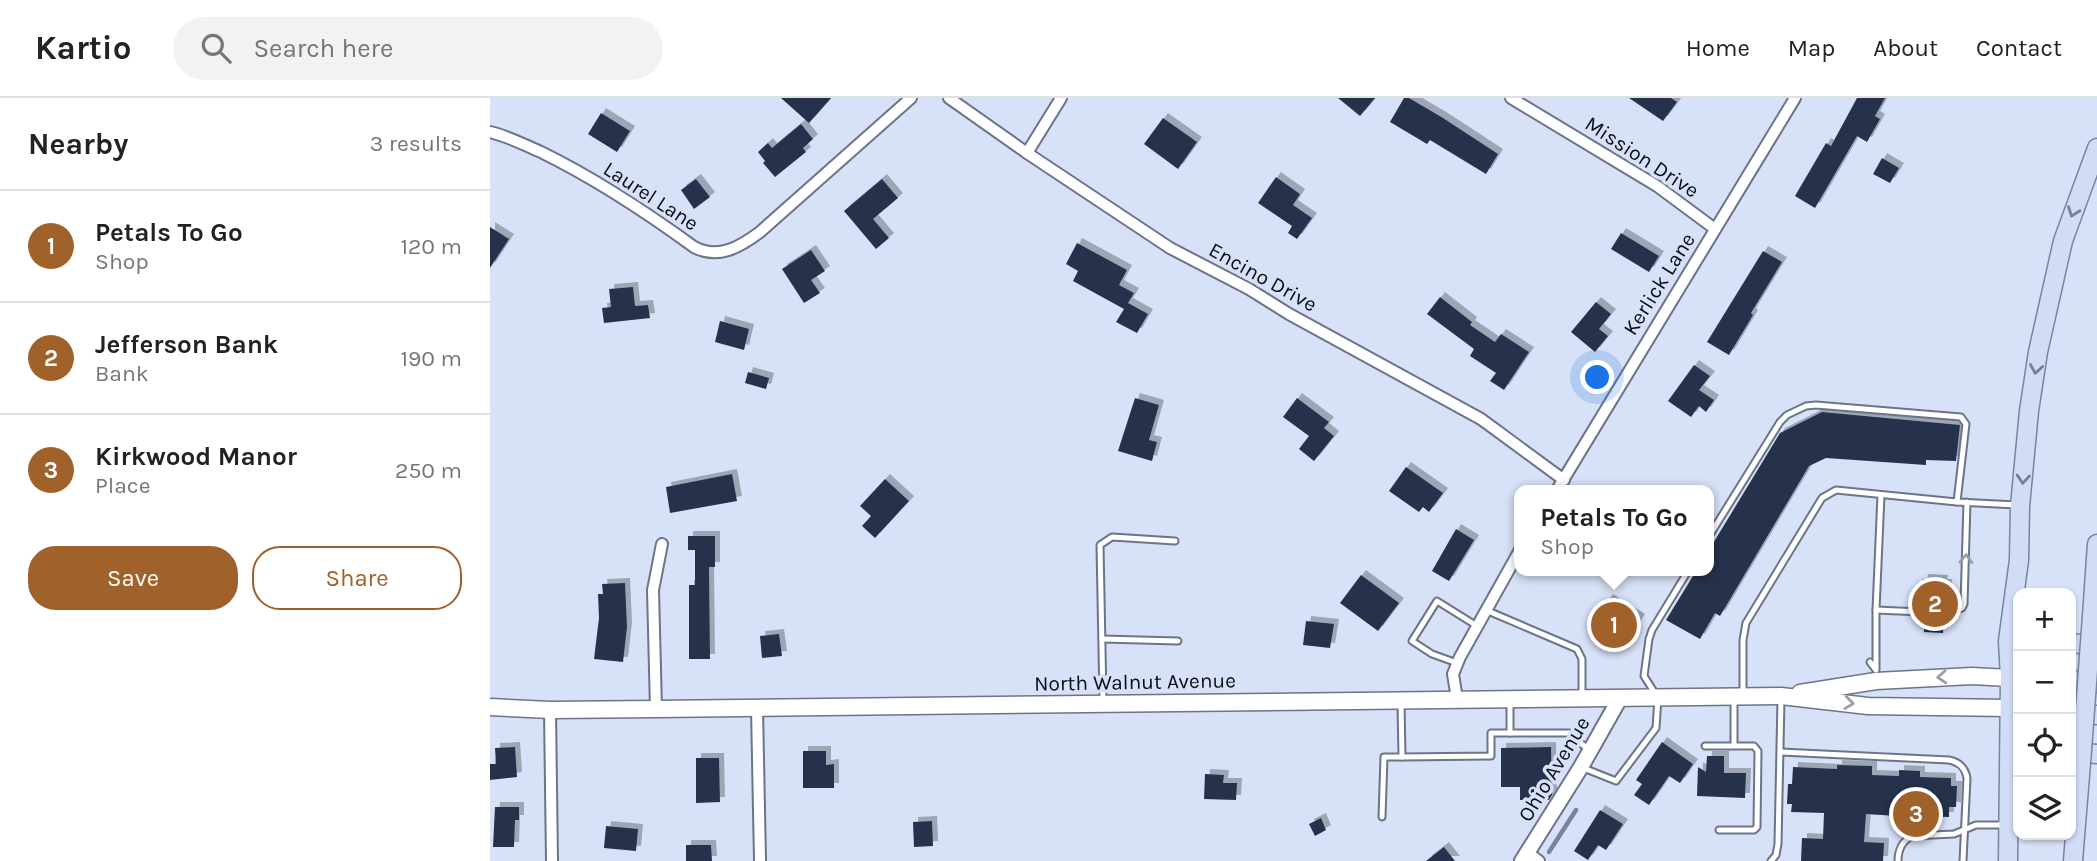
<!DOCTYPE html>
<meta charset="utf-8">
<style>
body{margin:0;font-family:Karla,sans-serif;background:#f2f2f2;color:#222}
.controls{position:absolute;right:21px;bottom:21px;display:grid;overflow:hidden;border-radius:14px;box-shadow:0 2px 5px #0004}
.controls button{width:63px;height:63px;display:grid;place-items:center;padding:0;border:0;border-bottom:2px solid #e0e0e0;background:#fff;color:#222;font:35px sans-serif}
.you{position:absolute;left:1108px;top:280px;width:24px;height:24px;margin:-18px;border:5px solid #fff;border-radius:50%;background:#1a73e8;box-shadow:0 0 0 10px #1a73e833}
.badge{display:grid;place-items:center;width:46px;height:46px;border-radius:50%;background:#a1612a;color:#fff;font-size:23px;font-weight:700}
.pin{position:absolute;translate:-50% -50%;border:4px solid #fff;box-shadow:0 2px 7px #0006}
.popup{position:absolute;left:1024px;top:387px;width:200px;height:91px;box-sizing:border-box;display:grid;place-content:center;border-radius:14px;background:#fff;filter:drop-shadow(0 2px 5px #0005);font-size:23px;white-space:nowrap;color:#767676}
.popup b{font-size:26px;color:#222}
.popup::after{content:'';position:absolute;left:50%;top:100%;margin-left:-14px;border:14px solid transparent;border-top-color:#fff}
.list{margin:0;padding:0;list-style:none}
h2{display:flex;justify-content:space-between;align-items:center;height:91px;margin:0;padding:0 28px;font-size:30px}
h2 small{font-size:23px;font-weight:400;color:#767676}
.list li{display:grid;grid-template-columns:46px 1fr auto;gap:21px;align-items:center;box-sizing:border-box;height:112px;padding:0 28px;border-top:2px solid #e0e0e0}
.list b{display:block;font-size:26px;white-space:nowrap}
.list p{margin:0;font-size:23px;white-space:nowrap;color:#767676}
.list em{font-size:23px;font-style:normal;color:#767676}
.actions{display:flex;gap:14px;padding:21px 28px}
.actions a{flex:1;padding:16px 0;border:2px solid #a1612a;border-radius:28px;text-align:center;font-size:24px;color:#a1612a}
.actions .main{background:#a1612a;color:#fff}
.icon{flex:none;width:38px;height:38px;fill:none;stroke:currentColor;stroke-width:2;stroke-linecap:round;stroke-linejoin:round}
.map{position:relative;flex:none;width:1607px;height:763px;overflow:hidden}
header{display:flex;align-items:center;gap:42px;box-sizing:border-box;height:98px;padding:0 35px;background:#fff;border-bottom:2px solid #e0e0e0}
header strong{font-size:33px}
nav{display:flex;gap:38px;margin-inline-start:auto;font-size:24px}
.search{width:490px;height:63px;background:#f2f2f2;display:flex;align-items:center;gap:18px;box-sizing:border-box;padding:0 24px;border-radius:38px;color:#767676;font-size:26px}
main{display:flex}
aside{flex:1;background:#fff}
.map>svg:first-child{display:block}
</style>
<header>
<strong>Kartio</strong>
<div class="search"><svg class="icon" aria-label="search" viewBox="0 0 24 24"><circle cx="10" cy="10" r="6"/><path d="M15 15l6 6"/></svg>Search here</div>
<nav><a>Home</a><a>Map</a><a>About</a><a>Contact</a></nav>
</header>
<main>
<aside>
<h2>Nearby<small>3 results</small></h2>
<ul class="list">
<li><span class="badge">1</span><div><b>Petals To Go</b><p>Shop</p></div><em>120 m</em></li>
<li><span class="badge">2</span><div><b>Jefferson Bank</b><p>Bank</p></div><em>190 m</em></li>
<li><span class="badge">3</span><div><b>Kirkwood Manor</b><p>Place</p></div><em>250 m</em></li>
</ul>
<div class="actions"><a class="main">Save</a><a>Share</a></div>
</aside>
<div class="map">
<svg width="1607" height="763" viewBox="0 0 1607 763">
<defs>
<filter id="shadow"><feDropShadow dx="5" dy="-5" stdDeviation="0" flood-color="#0004"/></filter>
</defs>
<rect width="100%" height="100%" fill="#d7e1f7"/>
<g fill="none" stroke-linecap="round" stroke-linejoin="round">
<!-- stream -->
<polyline stroke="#7783a1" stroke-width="4.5" points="1059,754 1086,712"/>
</g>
<!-- building -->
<g fill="#28324c" filter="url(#shadow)">
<polygon points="291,0 341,0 319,25"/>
<polygon points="848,0 885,0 870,18"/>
<polygon points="914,0 919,0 953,20 1008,56 996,76 940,42 937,46 900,24"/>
<polygon points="1139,0 1181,0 1187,4 1173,23"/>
<polygon points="1367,0 1395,0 1385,18 1390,21 1377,44 1367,38 1325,110 1305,98 1336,45 1341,48"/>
<polygon points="111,15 140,33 127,54 98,36"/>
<polygon points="673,20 707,44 688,71 654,46"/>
<polygon points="311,26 323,41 313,50 316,54 285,79 273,65 275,63 268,54 278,45 282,50"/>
<polygon points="1392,60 1409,70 1400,85 1383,76"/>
<polygon points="786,79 810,96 803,107 822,120 807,141 798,135 802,128 768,105"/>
<polygon points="206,81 220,99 204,111 191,92"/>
<polygon points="392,81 408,100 383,121 399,140 386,151 354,113"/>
<polygon points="0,129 19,141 0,170"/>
<polygon points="1131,135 1169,158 1159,174 1121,151"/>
<polygon points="587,145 637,172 629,187 644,195 638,205 658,216 647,235 626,224 634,211 583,183 588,173 576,166"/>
<polygon points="321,152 335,173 321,182 330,195 314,205 292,171"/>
<polygon points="1273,153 1292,164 1261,215 1263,217 1239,257 1217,244"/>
<polygon points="143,189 145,208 158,207 160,220 114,225 112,210 121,209 119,191"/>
<polygon points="950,199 982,224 980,227 1005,244 1011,236 1039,254 1014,292 1000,283 1006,275 980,258 984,251 937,216"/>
<polygon points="1106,204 1121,216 1109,231 1118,238 1105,254 1081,234"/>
<polygon points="230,223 259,231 254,252 225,244"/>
<polygon points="1204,267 1220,278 1209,292 1224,302 1216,314 1209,308 1201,319 1178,303"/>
<polygon points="258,274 279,280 276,291 255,285"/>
<polygon points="645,300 669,307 659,342 667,344 662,363 628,353"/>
<polygon points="807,300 839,324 834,330 844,338 824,363 809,351 819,338 793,319"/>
<polygon points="1332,314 1470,327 1466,363 1436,362 1436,367 1336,360 1319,368 1230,518 1225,515 1210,541 1176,522 1206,473 1219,473 1219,452 1290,335"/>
<polygon points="916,369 953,395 939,414 933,409 929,414 899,393"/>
<polygon points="242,376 247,403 180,415 176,389"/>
<polygon points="395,381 419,403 385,440 372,428 381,418 370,408"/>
<polygon points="966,431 984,442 959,483 942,473"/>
<polygon points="198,438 225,438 225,469 219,469 220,561 199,561 199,487 205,487 205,452 198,452"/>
<polygon points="871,477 909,505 888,533 850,505"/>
<polygon points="1433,481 1453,482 1452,486 1457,486 1454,510 1435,509 1436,496 1432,496"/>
<polygon points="135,485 137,529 133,564 104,561 109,520 108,496 113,496 112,486"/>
<polygon points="1118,501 1150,521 1130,553 1098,534"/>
<polygon points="1435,519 1454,520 1453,535 1434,534"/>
<polygon points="816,523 844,526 840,550 813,547"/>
<polygon points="289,536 292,558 272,560 270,538"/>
<polygon points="1172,644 1203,666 1190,685 1179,678 1159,707 1144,697 1152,686 1146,682"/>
<polygon points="25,649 27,679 0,682 0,666 6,666 5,650"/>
<polygon points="1061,649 1062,697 1059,702 1030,702 1030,689 1011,689 1011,650"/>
<polygon points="313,653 336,653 336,667 344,666 344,690 313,690"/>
<polygon points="1217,658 1234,658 1234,675 1256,675 1255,700 1207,698 1208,669 1216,674"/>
<polygon points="206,660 229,660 230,704 206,705"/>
<polygon points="1347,667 1382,668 1382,677 1409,678 1409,672 1430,673 1430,679 1461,680 1461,688 1467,688 1466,709 1459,709 1459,719 1427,718 1427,721 1407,721 1407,718 1376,716 1374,744 1394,745 1393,763 1311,763 1312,740 1333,741 1334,715 1301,714 1302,706 1297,706 1298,686 1302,686 1303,669 1347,671"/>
<polygon points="715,676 734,677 733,685 747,685 746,702 714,701"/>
<polygon points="5,709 29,709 29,722 25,722 24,749 3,749"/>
<polygon points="1110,712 1133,726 1116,752 1108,747 1098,762 1084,753"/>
<polygon points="831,720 836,732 825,738 819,726"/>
<polygon points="442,723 443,748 424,749 423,724"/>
<polygon points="116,728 148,731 146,753 114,750"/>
<polygon points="196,747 221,747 222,763 196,763"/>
<polygon points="954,749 965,763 936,763"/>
</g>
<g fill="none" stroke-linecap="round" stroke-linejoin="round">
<!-- service casing -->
<g stroke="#6c7487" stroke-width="9">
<g id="service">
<polyline points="1218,440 1290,324 1297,317 1316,308 1326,307 1471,319 1476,326 1467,404"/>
<polyline points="1386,512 1454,515 1472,510 1474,506 1477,404"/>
<polyline points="998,513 1087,551 1092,561 1092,597"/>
<polyline points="612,541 688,543"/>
<polyline points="1380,564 1386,572 1386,512 1391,397"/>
<polyline points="967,565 942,556 922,543 947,503 987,528"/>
<polyline points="1253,597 1253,542 1256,525 1332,400 1346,392 1467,404 1527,407"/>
<polyline points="613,602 610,447 622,439 685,443"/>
<polyline points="1244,602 1244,647"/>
<polyline points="1020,635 1020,603"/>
<polyline points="1215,648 1264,648 1268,653 1267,729 1264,732 1229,732"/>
<path d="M1291 654 1459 662C1469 664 1475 669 1477 680L1473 763"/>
<polyline points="912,659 1001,658 1001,635 1081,635 1088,643 1099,652"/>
<polyline points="1091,669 1126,683 1166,630 1168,600 1154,578 1159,541 1162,532 1198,473"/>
<polyline points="892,719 894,659 912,659 911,605"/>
<polyline points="1281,763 1286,757 1288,746 1291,601"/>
<path d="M1408 763C1408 753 1412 743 1422 738L1464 736 1486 727H1515"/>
</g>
</g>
<!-- minor casing -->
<g stroke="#6c7487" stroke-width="14">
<g id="minor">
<polyline points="459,0 537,55 680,150 759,191 799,216 991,321 1074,382"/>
<polyline points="1021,0 1167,88 1225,131"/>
<path d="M0 34C18 38 34 47 51 54 104 80 156 114 204 149 228 162 250 149 270 134L421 0"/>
<polyline points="537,55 571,0"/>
<polyline points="1067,392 1305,0"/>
<polyline points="967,601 963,576 970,559 1030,452"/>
<polyline points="267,610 270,763"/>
<polyline points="166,611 163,492 172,446"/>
<polyline points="60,612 62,763"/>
<polyline points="1037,754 1049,763"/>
</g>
</g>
<!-- tertiary casing -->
<g stroke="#6c7487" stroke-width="18">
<polyline id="tertiary" points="1032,763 1091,669 1130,600"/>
</g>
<!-- secondary casing -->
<g stroke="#6c7487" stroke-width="19">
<g id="secondary">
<polyline points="1310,595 1386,583 1482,578 1520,580"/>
<polyline points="0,609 60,612 166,611 1291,598 1378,608 1519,610"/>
</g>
</g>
<!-- primary casing -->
<g stroke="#7884a4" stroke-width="21">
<g id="primary">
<polyline points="1602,518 1607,446"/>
<polyline points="1581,545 1607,548"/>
<polyline points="1581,582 1607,585"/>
<polyline points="1581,614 1607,617"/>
<polyline points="1581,654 1607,656"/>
<polyline points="1518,763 1520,580 1518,543 1529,462 1530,408 1539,313 1548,254 1573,143 1607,50"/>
<polyline points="1583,763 1591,665"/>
</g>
</g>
<!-- service -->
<use href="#service" stroke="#fff" stroke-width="5"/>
<!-- minor -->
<use href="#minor" stroke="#fff" stroke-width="10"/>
<!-- tertiary -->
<use href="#tertiary" stroke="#fff" stroke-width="14"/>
<!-- secondary -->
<use href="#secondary" stroke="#fff" stroke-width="16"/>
<!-- primary -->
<use href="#primary" stroke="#d1dcf7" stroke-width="18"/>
<!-- primary-bridge casing -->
<g stroke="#7884a4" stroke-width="21" stroke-linecap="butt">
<polyline id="primary-bridge" points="1591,665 1602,518"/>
</g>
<!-- primary-bridge -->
<use href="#primary-bridge" stroke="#d1dcf7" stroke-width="18"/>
</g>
<!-- one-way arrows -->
<defs><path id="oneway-chevron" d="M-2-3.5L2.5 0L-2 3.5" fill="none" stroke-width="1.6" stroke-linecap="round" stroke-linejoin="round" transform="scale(1.75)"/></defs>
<g stroke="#787f92">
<use href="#oneway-chevron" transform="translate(1583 114) rotate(110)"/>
<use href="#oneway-chevron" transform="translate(1546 271) rotate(99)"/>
<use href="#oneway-chevron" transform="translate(1533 381) rotate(95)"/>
</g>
<g stroke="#9d9fa2">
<use href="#oneway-chevron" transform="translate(1476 461) rotate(-88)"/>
<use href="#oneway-chevron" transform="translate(1452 579) rotate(177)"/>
<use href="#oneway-chevron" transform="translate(1359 605) rotate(7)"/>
</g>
<g text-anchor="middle" stroke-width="7" stroke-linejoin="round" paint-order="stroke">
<!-- street labels -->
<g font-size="21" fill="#0b0e16" stroke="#d7e1f7">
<text transform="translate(1152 59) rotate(33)" y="7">Mission Drive</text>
<text transform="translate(161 98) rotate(33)" y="7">Laurel Lane</text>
<text transform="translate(773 179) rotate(29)" y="7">Encino Drive</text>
<text transform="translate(1169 186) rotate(-58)" y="7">Kerlick Lane</text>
<text transform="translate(645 584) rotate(-1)" y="7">North Walnut Avenue</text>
<text transform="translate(1064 671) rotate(-59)" y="7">Ohio Avenue</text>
</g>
</g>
</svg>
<div class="controls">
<button>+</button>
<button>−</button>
<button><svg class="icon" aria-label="locate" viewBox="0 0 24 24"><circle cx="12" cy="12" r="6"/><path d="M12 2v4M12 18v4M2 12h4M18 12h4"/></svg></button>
<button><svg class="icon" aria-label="layers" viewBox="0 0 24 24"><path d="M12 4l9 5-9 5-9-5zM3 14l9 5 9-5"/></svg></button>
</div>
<div class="you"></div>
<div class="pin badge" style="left:1124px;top:527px">1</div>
<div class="popup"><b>Petals To Go</b>Shop</div>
<div class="pin badge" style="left:1445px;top:506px">2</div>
<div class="pin badge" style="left:1426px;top:716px">3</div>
</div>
</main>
